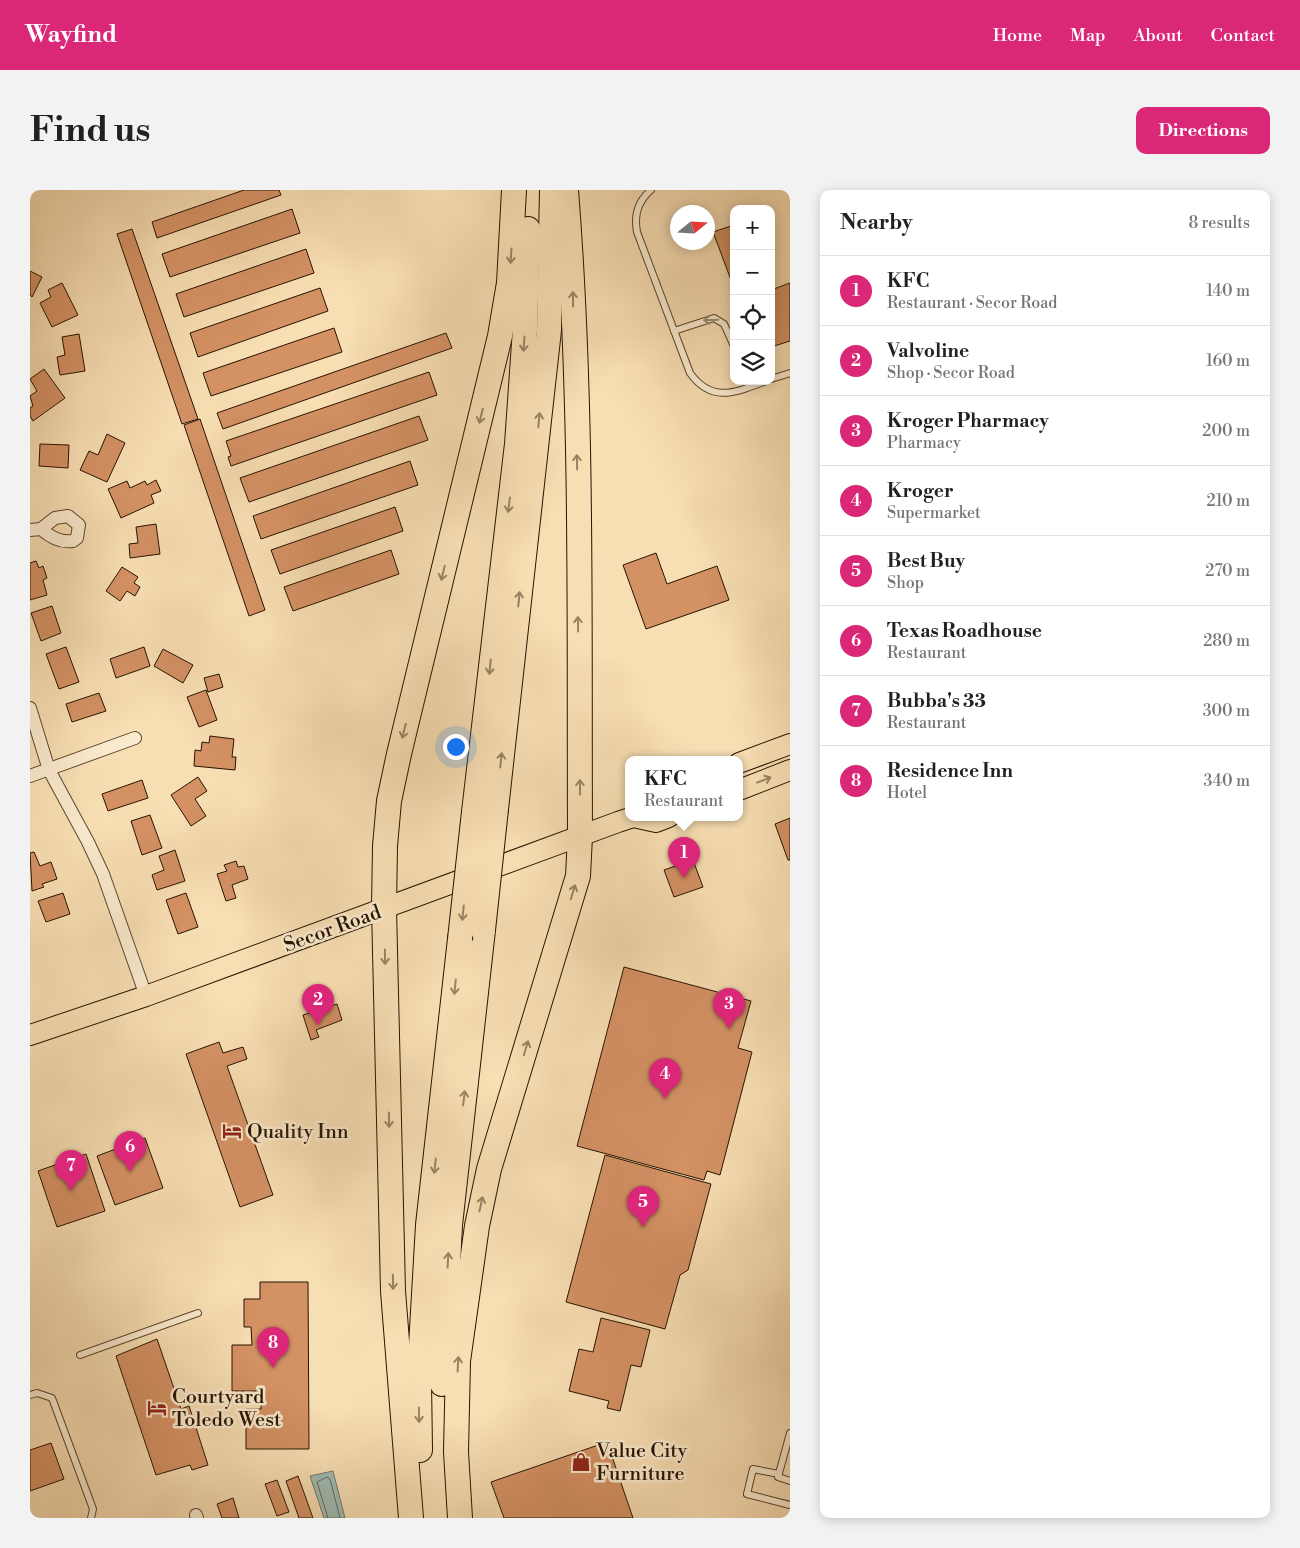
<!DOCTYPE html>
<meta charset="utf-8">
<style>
body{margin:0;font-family:"Libre Bodoni",serif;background:#f2f2f2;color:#202124}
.controls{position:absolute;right:15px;top:15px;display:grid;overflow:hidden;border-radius:10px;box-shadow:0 2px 12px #0003}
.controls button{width:45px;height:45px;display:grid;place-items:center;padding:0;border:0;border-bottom:1px solid #e0e0e0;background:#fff;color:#202124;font:25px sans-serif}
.compass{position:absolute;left:640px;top:15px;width:45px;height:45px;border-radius:50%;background:#fff;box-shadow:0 2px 12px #0003;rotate:72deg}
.you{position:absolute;left:425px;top:556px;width:18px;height:18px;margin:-12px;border:4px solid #fff;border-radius:50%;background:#1a73e8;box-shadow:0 0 0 8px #1a73e833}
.badge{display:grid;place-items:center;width:32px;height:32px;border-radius:50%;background:#db2777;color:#fff;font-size:16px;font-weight:700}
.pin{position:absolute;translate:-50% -41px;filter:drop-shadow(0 1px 2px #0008)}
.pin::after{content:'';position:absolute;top:26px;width:18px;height:15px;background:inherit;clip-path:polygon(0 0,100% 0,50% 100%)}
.popup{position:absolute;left:595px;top:566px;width:118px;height:65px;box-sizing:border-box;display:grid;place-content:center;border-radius:10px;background:#fff;filter:drop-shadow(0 1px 4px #0005);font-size:16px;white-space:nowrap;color:#757577}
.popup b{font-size:19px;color:#202124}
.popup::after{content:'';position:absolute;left:50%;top:100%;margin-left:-10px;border:10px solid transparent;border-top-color:#fff}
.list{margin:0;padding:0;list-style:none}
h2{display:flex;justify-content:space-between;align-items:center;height:65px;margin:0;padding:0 20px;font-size:21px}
h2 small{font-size:16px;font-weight:400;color:#757577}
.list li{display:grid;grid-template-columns:32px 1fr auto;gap:15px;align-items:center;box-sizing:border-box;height:70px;padding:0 20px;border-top:1px solid #e0e0e0}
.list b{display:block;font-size:19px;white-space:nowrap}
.list p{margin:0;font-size:16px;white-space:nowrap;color:#757577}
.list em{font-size:16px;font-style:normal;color:#757577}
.icon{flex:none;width:28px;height:28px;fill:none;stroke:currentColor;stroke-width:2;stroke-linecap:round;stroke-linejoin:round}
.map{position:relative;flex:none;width:760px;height:1328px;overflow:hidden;border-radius:10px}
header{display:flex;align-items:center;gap:30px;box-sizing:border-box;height:70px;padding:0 25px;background:#db2777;color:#fff}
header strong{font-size:24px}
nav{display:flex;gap:28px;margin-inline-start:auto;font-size:18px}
.intro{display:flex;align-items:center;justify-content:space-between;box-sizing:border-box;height:120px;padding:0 30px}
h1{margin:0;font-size:35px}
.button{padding:12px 22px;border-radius:10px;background:#db2777;color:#fff;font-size:18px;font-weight:700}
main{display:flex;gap:30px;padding:0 30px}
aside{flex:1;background:#fff;border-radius:10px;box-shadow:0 2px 12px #0003}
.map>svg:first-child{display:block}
</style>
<header>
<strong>Wayfind</strong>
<nav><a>Home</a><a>Map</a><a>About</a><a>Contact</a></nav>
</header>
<div class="intro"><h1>Find us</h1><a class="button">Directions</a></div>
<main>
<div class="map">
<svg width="760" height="1328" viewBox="0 0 760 1328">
<rect width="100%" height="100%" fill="#f8deb3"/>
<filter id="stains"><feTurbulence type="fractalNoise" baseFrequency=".004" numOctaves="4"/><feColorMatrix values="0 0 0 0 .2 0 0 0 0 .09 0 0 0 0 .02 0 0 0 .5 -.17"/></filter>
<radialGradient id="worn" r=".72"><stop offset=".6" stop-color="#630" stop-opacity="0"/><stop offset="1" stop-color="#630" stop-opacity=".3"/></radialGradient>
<!-- water -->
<polygon fill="#9ebbb2" stroke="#6e786b" points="303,1281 315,1328 294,1328 280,1286"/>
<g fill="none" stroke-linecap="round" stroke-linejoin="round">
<!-- shore -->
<polyline stroke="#62685a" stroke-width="1" points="298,1328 287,1292 297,1287 300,1289 310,1328"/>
</g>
<!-- building -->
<g fill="#d49164" stroke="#261401">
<polygon points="214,0 249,0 251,5 127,48 122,32"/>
<polygon points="262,19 270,43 140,87 132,64"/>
<polygon points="704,35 704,98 683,42"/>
<polygon points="102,39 168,229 152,234 87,44"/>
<polygon points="276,59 284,83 154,127 146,104"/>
<polygon points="0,81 12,87 2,107 0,105"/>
<polygon points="32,93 48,125 22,137 10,113 21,107 18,100"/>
<polygon points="760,93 760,151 741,157 741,100"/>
<polygon points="290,98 298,121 168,167 160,143"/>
<polygon points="304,138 312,162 181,206 173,183"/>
<polygon points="416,143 422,158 193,239 187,223"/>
<polygon points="49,144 55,181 30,185 27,167 35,165 32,147"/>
<polygon points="14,179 35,208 3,231 0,226 0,218 3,216 0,206 7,201 0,189"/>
<polygon points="399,182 407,205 201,276 198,267 201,266 196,251"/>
<polygon points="389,226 398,250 219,312 210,288"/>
<polygon points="170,229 235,420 219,426 154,235"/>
<polygon points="77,244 95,253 77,292 50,280 59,261 68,265"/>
<polygon points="10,254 39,255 38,278 9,276"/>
<polygon points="380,271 388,295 231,349 223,326"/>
<polygon points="126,290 131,301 121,305 124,313 91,328 78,299 97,291 100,298 115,291 117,295"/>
<polygon points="365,317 373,341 250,384 241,360"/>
<polygon points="126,334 130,364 100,368 99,354 108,353 106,337"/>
<polygon points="361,360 369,384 263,421 254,397"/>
<polygon points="626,363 637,394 687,376 699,410 616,439 593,375"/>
<polygon points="6,371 9,378 13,376 17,388 13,390 17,405 0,410 0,373"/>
<polygon points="92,377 108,387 104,393 110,397 105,406 97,401 90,411 76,401"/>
<polygon points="22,416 31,443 11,451 1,423"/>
<polygon points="36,457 49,492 29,499 16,464"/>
<polygon points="114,457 120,476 86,488 80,469"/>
<polygon points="133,459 163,475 153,493 124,476"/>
<polygon points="189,484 193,497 178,502 174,488"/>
<polygon points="176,500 187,530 169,537 157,507"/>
<polygon points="69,503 76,521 42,532 36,514"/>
<polygon points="180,546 204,549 202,567 206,567 205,580 164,576 165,560 171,561 172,552 179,553"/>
<polygon points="168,587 177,601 165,609 176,626 161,636 141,605"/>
<polygon points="112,590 118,608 78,621 72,604"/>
<polygon points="120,625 132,658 112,665 101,631"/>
<polygon points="760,628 760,670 758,670 745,634"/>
<polygon points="145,660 155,691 127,700 122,685 134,680 129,666"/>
<polygon points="4,662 10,676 21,672 27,689 12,694 14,697 2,701 0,663"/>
<polygon points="663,670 673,697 644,707 634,680"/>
<polygon points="206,671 208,677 214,676 218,689 202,695 206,708 196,711 187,684 197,681 194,675"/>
<polygon points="33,703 40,724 16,732 8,711"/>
<polygon points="156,703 168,737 148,744 136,710"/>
<polygon points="594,777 721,811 708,858 722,862 690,985 677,981 674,990 547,956"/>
<polygon points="307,814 312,830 286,840 289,847 281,850 273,825"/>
<polygon points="189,852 193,863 213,857 217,869 197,876 243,1005 210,1017 156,864"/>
<polygon points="115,948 133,998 85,1015 67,966"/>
<polygon points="56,964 75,1021 27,1037 8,981"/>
<polygon points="575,965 681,994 658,1080 650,1085 635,1139 536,1112"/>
<polygon points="230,1092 278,1092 279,1259 216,1259 216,1219 231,1219 231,1201 202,1201 202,1155 222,1155 221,1137 214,1137 214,1109 230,1109"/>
<polygon points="571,1128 620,1140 611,1177 601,1175 590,1221 577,1218 579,1211 539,1201 549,1159 563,1162"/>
<polygon points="127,1149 151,1219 159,1216 178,1275 162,1280 160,1275 126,1285 86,1166"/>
<polygon points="577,1252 603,1328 474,1328 461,1292"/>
<polygon points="21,1253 34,1289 0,1301 0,1260"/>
<polygon points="268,1286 283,1328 269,1328 256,1291"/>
<polygon points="247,1290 259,1322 247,1326 235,1294"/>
<polygon points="203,1308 209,1328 192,1328 187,1314"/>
</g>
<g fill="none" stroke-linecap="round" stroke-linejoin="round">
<!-- lane casing -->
<g stroke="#5a462e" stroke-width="8">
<g id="lane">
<path d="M621 0C608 11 604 26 607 42L660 183C682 214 707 202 736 191"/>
<polyline points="644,141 684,128 694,134 704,156"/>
<polyline points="741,189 760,183"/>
<polyline points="50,1165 168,1123"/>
<polyline points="0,1205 7,1203 22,1208 63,1319 61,1328"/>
<polyline points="760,1243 748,1287 760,1291"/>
<polyline points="749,1284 723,1279 717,1304 760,1315"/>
</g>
</g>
<!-- street casing -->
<g stroke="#5a462e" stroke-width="14">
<g id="street">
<path d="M0 340 11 339C20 347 30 353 43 351L47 348 49 335 38 326 25 328 11 339"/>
<polyline points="0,518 19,580 58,652 73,684 116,806"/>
<polyline points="0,586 105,548"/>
<polyline points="166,1325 167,1328"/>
</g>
</g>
<!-- primary casing -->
<g stroke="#261401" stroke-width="22">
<g id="primary">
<polyline points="709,573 760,554"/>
<polyline points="709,600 760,580"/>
<polyline points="0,845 116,806 588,632 603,627 626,632 639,627"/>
</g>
</g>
<!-- highway casing -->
<g stroke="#261401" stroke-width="26">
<g id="highway">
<polyline points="466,619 519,140 522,0"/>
<polyline points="444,622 487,254 495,139 498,39"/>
<polyline points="412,1194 420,1035 453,740"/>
<polyline points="390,1260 389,1191 398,1035 430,749"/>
<polyline points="381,1328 363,1101 354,718 355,656 359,611 369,564 470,146 479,93 484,0"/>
<path d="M430 1328 426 1262 428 1171 447 1036 459 979 548 686 550 646C549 431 553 214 536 0"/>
</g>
</g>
<!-- lane -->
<use href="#lane" stroke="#faeace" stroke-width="6"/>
<!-- street -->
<use href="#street" stroke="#faeace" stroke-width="12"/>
<!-- primary -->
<use href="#primary" stroke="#f8deb3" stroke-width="20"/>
<!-- highway -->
<use href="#highway" stroke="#f8deb3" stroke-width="24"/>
<!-- highway-bridge casing -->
<g stroke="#261401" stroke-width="26" stroke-linecap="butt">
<g id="highway-bridge">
<polyline points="453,740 466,619"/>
<polyline points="430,749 444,622"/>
</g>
</g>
<!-- highway-bridge -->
<use href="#highway-bridge" stroke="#f8deb3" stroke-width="24"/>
</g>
<!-- one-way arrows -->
<defs><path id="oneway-shaft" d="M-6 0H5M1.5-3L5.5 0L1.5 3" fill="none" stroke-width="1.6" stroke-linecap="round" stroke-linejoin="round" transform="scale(1.25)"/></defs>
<g stroke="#9a8363">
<use href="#oneway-shaft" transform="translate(481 66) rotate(94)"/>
<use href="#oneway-shaft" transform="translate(543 109) rotate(-91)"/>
<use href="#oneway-shaft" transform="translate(494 154) rotate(94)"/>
<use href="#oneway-shaft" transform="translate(451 226) rotate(104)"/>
<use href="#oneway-shaft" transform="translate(509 230) rotate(-84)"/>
<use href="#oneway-shaft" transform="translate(547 272) rotate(-91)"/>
<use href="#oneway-shaft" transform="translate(479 315) rotate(97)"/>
<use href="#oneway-shaft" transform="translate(413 383) rotate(104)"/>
<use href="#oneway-shaft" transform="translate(489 409) rotate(-84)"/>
<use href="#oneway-shaft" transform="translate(548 434) rotate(-91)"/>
<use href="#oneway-shaft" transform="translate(460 477) rotate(96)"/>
<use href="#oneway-shaft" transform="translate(374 541) rotate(104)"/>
<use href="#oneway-shaft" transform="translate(471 570) rotate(-84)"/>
<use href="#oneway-shaft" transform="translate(734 590) rotate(-21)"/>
<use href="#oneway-shaft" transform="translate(550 597) rotate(-91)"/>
<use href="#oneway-shaft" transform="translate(543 702) rotate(-73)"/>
<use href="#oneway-shaft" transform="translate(433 723) rotate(96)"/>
<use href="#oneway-shaft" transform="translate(355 767) rotate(89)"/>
<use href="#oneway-shaft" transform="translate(425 797) rotate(96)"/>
<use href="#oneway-shaft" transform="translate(496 858) rotate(-73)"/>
<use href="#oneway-shaft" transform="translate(434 908) rotate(-83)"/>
<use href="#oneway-shaft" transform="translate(359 930) rotate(89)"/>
<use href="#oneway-shaft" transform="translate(405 976) rotate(96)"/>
<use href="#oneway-shaft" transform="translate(451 1014) rotate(-78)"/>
<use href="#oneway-shaft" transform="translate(418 1070) rotate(-87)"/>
<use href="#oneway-shaft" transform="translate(363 1092) rotate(89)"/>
<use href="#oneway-shaft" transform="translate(428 1174) rotate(-87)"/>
<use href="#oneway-shaft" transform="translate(389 1225) rotate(89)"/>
</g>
<use stroke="#9b8a72" href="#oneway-shaft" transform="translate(681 130) rotate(178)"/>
<!-- icons -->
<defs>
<g id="hotel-bare" transform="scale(1.5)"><path d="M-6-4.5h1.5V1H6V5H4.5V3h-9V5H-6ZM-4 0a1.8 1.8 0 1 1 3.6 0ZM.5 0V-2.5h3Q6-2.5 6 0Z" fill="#8f2418" stroke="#faeace" stroke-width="2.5" paint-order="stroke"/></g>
<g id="shop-bare" transform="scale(1.5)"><path d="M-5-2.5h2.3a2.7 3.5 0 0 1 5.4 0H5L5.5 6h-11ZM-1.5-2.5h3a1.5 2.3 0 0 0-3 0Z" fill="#8f2418" stroke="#faeace" stroke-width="2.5" paint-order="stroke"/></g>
</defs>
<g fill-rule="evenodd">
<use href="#hotel-bare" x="202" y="941"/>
<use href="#hotel-bare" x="127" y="1218"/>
<use href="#shop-bare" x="551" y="1272"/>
</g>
<g text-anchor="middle" stroke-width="5" stroke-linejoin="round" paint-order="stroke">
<!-- street labels -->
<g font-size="20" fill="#261401" stroke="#faeace">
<text transform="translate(302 738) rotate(-20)" y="7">Secor Road</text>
</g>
<!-- poi labels -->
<g font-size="20" fill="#261401" stroke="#faeace" text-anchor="start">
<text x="217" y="948">Quality Inn</text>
<text x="142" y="1213">Courtyard<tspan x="142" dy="23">Toledo West</tspan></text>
<text x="566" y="1267">Value City<tspan x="566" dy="23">Furniture</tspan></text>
</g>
</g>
<rect width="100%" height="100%" filter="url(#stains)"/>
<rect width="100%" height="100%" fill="url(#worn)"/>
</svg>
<div class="controls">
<button>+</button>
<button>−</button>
<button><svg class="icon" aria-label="locate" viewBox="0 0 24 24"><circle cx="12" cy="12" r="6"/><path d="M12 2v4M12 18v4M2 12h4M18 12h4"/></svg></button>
<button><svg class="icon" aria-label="layers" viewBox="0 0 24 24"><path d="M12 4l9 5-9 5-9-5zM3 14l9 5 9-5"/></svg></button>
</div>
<svg class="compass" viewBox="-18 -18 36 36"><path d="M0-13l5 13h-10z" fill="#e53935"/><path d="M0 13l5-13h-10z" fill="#757577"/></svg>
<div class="you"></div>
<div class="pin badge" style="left:654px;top:688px">1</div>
<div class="popup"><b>KFC</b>Restaurant</div>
<div class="pin badge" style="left:288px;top:835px">2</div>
<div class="pin badge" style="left:699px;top:839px">3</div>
<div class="pin badge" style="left:635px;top:909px">4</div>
<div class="pin badge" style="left:613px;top:1037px">5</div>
<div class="pin badge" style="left:100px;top:982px">6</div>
<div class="pin badge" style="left:41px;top:1001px">7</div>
<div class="pin badge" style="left:243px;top:1178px">8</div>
</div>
<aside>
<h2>Nearby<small>8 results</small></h2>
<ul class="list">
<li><span class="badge">1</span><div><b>KFC</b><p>Restaurant · Secor Road</p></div><em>140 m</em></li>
<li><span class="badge">2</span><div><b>Valvoline</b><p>Shop · Secor Road</p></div><em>160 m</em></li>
<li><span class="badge">3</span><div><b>Kroger Pharmacy</b><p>Pharmacy</p></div><em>200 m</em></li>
<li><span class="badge">4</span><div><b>Kroger</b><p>Supermarket</p></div><em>210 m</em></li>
<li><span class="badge">5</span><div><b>Best Buy</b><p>Shop</p></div><em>270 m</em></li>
<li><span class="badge">6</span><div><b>Texas Roadhouse</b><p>Restaurant</p></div><em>280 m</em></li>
<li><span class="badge">7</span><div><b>Bubba's 33</b><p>Restaurant</p></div><em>300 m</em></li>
<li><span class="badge">8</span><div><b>Residence Inn</b><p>Hotel</p></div><em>340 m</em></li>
</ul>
</aside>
</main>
